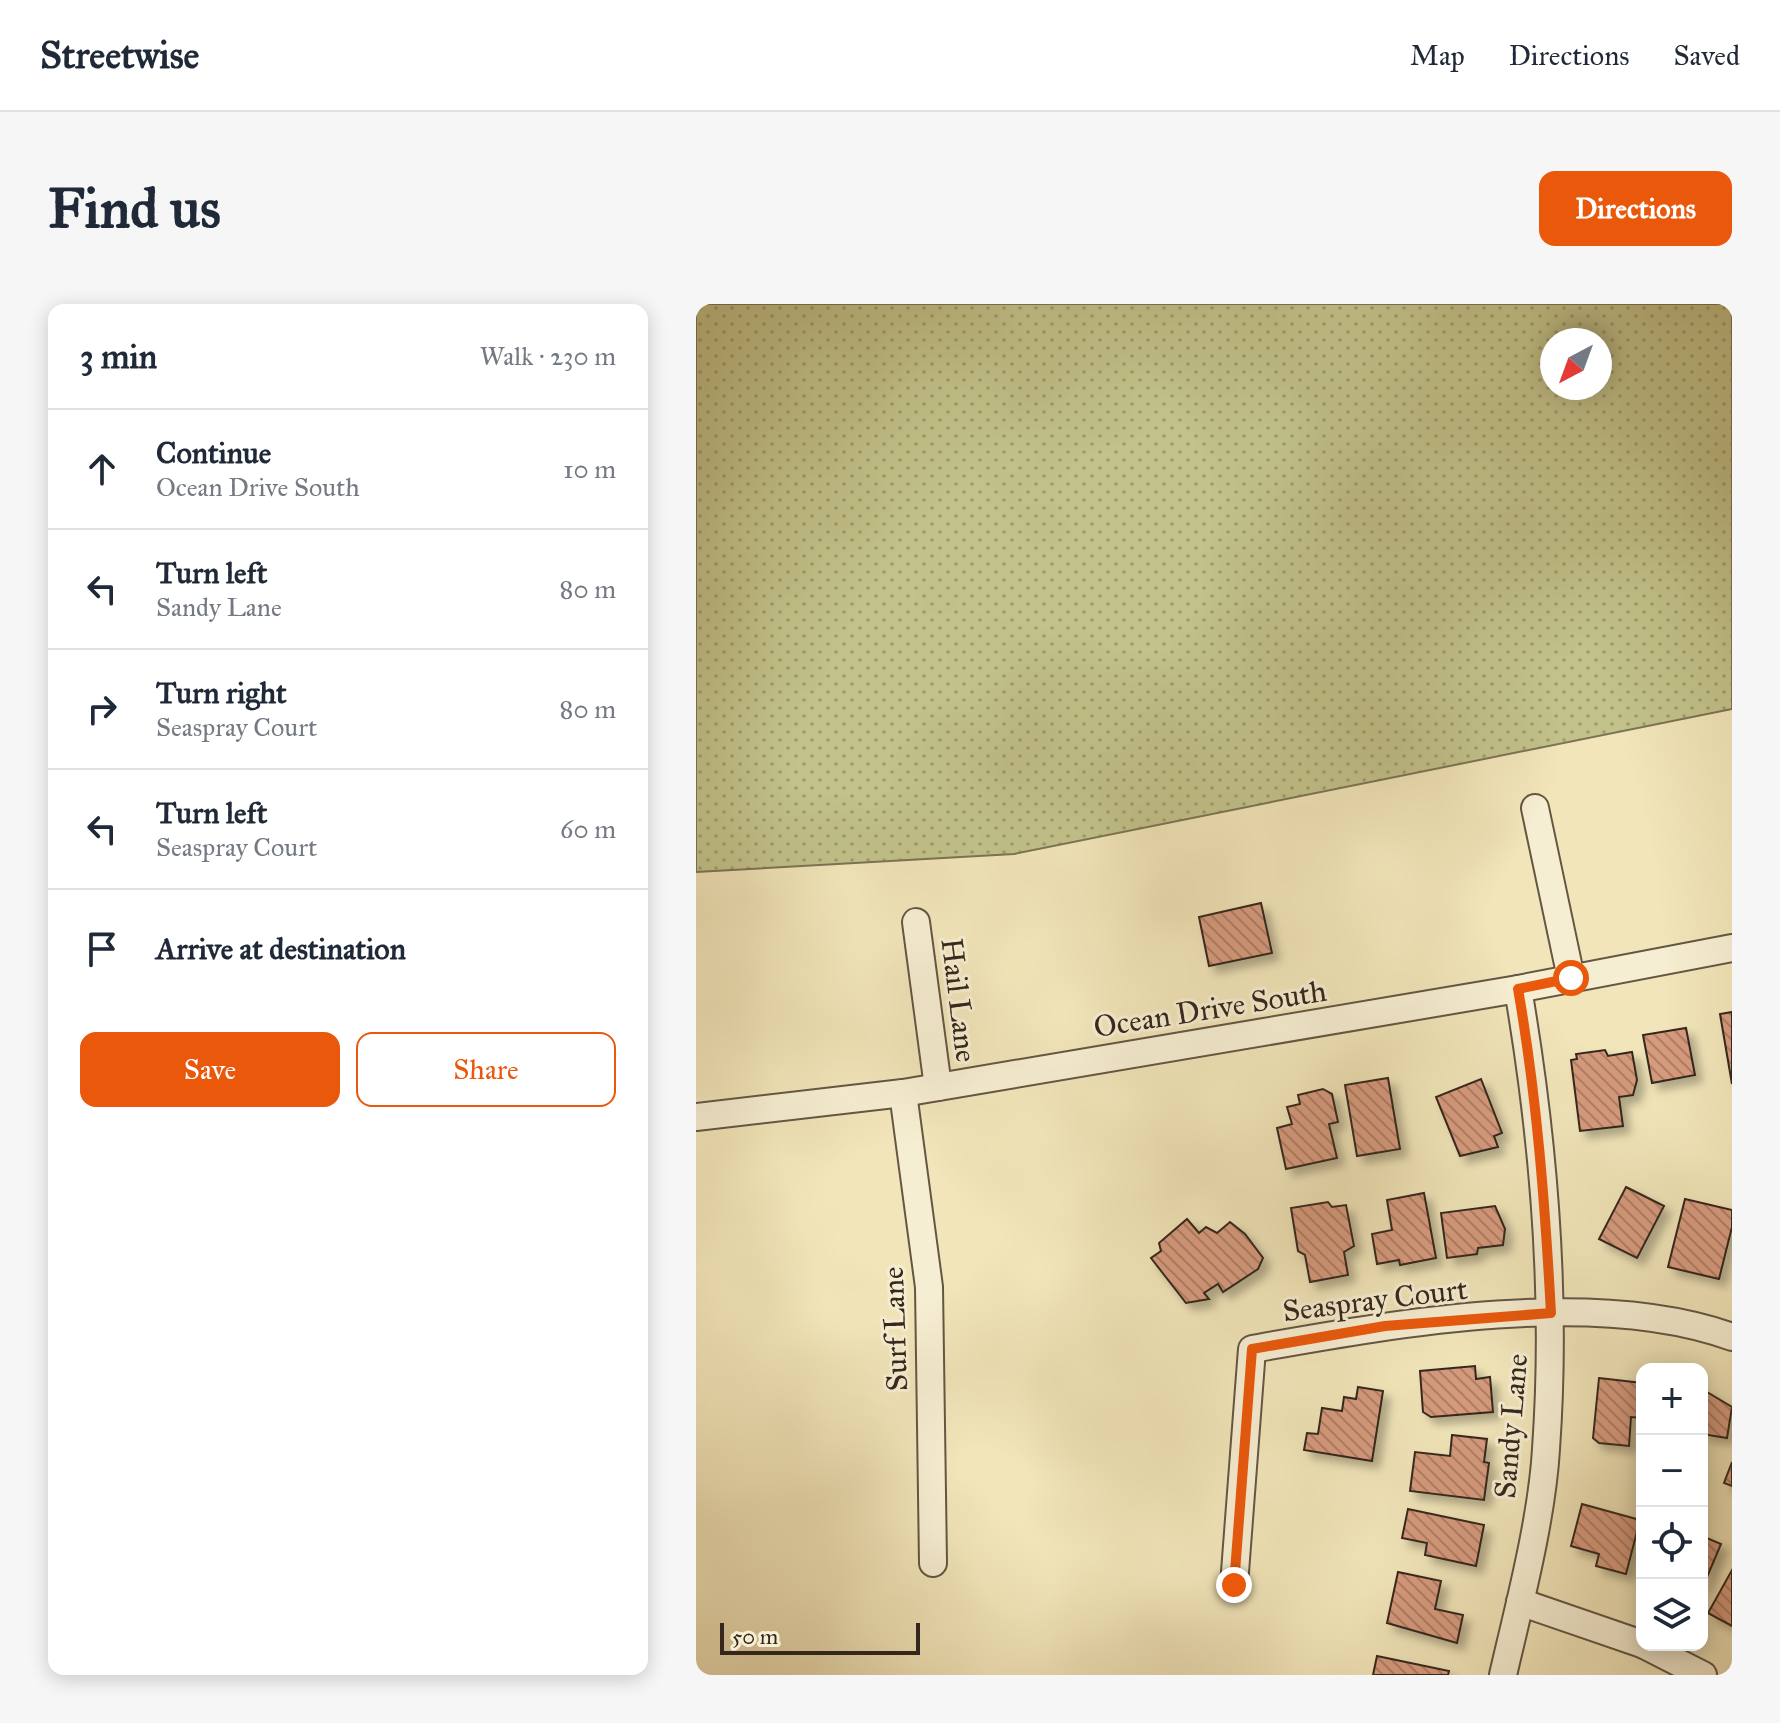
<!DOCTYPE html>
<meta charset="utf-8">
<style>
body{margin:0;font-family:"IM FELL Great Primer",serif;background:#f6f6f7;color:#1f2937}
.controls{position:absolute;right:24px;bottom:24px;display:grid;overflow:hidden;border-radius:16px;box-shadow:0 4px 20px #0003}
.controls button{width:72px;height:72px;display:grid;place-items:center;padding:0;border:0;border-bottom:2px solid #e0e1e3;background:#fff;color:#1f2937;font:40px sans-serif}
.compass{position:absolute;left:844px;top:24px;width:72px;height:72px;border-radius:50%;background:#fff;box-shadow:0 4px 20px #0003;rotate:221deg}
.scale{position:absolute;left:24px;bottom:20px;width:200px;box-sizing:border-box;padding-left:8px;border:4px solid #35271d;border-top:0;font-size:22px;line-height:28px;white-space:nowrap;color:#35271d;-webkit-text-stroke:6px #f6eed2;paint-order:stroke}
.stop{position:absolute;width:24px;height:24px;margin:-18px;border:6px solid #ea580c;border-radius:50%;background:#fff}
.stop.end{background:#ea580c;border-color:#fff;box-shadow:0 2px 8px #0008}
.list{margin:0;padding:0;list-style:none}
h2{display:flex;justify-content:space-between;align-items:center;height:104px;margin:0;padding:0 32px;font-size:34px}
h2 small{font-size:26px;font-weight:400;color:#747a83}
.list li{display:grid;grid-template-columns:52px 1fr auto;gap:24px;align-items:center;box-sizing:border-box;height:120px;padding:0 32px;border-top:2px solid #e0e1e3}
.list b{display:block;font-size:30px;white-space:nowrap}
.list p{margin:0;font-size:26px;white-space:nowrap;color:#747a83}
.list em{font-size:26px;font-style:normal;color:#747a83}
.actions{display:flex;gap:16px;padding:24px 32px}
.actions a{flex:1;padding:18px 0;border:2px solid #ea580c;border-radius:16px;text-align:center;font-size:28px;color:#ea580c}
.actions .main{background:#ea580c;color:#fff}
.icon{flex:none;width:44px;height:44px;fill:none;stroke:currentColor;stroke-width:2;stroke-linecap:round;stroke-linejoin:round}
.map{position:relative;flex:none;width:1036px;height:1371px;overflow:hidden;border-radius:16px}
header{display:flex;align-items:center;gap:48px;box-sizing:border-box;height:112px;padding:0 40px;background:#fff;border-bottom:2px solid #e0e1e3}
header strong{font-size:38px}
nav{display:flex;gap:44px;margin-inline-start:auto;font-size:28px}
.intro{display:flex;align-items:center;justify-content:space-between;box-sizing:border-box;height:192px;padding:0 48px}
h1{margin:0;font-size:56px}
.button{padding:20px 36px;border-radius:16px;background:#ea580c;color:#fff;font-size:28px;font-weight:700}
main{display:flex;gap:48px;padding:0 48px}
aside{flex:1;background:#fff;border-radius:16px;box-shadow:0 4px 20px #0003}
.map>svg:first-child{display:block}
</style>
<header>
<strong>Streetwise</strong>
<nav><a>Map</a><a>Directions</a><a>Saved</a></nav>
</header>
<div class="intro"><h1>Find us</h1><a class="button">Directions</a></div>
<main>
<aside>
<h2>3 min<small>Walk · 230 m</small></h2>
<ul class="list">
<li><svg class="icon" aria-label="ahead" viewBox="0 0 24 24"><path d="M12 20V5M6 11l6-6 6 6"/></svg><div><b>Continue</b><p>Ocean Drive South</p></div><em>10 m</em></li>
<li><svg class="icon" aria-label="left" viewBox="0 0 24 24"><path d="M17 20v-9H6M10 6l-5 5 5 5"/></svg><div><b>Turn left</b><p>Sandy Lane</p></div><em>80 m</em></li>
<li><svg class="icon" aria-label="right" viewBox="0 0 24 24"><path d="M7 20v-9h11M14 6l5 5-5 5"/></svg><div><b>Turn right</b><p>Seaspray Court</p></div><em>80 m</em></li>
<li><svg class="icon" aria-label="left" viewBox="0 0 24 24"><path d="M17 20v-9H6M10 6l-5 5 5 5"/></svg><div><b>Turn left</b><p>Seaspray Court</p></div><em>60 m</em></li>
<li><svg class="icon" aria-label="arrive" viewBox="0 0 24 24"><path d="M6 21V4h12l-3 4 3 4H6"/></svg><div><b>Arrive at destination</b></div></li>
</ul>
<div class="actions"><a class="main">Save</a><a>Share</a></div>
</aside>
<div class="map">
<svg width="1036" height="1371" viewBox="0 0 1036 1371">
<defs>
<pattern id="grass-dots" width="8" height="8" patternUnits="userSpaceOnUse" patternTransform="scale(2)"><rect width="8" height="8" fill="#c2c28a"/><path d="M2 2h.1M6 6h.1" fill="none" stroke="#9e9e70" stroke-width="1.8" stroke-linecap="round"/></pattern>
<pattern id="building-back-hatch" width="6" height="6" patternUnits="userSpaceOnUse" patternTransform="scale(2)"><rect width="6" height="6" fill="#d69a7d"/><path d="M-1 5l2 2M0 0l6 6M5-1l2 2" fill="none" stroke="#ae7e66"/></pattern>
<filter id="shadow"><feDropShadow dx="7" dy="7" stdDeviation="4" flood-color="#0004"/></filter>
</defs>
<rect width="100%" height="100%" fill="#f1e5b9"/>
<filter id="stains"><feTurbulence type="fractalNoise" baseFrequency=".0025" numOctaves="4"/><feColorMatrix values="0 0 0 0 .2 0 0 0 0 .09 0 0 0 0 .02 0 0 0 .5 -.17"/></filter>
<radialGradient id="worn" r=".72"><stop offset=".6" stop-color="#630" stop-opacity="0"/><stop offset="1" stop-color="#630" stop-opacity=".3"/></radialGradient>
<!-- grass -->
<path fill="url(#grass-dots)" stroke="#7c7454" stroke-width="2" fill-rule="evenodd" d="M0 0H1036V405L318 550 0 568ZM856 36H904V84H856Z"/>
<!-- building -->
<g fill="url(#building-back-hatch)" stroke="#35271d" stroke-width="2" filter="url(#shadow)">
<polygon points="565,599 576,649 513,662 503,613"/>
<polygon points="1036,708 1036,780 1024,710"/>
<polygon points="990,724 999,771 956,779 947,731"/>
<polygon points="909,746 912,752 936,748 941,776 937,791 923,793 927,822 884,827 875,756 881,755 880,750"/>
<polygon points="692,774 704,845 661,852 649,781"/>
<polygon points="785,775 806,829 798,832 802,843 764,852 740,793"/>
<polygon points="627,785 636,790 642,818 633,820 641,854 590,865 581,824 596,820 591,803 604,800 602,791"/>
<polygon points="930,883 968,902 941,954 903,935"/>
<polygon points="728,889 740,954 704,961 703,956 681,960 676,930 696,926 691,896"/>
<polygon points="989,895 1036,906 1036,923 1023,975 972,963"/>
<polygon points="632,898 636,903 650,901 658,942 648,948 652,971 614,978 609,951 602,947 595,904"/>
<polygon points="799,902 809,925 807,941 782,944 781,950 751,954 745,909"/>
<polygon points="491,915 503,929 510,923 521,929 534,918 549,930 567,954 562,965 527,988 522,980 508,989 513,995 490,999 455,954 465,947 463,939"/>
<polygon points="779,1062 780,1075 794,1073 797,1108 735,1113 727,1108 724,1067"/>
<polygon points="903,1074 946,1079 946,1114 935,1113 933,1142 903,1139 897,1134"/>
<polygon points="662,1083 687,1087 676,1157 608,1146 611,1129 622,1130 626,1104 646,1107 648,1093 660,1095"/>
<polygon points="1006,1085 1036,1103 1031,1134 1006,1130"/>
<polygon points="756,1131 791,1135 788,1158 793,1159 788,1196 714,1187 719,1148 754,1152"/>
<polygon points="1036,1158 1036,1182 1028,1179"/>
<polygon points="886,1200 944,1216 930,1270 900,1262 903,1250 875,1242"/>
<polygon points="712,1205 788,1221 780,1262 729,1251 731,1239 706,1234"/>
<polygon points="1006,1232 1025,1240 1006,1285"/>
<polygon points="1036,1266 1036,1322 1012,1309"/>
<polygon points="702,1268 745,1277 739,1305 767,1311 761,1339 691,1319"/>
<polygon points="681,1352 753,1367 752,1371 677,1371"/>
</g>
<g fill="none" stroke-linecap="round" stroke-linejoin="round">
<!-- street casing -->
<g stroke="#645644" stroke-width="30">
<g id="street">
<polyline points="839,504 875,674"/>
<polyline points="220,618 242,783"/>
<polyline points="207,789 233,983 237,1259"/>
<polyline points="0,813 207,789 822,685 1036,644"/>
<path d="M538 1281 556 1045C697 1020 898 983 1036 1033"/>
<polyline points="824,1298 946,1340"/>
<polyline points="948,1341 1007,1371"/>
<path d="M807 1371C823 1302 846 1215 850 1145 861 991 848 837 822 685"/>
</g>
</g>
<!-- street -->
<use href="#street" stroke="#f6eed2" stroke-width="26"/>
</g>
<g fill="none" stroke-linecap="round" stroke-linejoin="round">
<!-- route -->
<path stroke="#ea580c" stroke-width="10" d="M538 1281 556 1045 689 1022 855 1009C849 901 841 793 822 685L875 674"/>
</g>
<g text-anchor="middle" stroke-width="6" stroke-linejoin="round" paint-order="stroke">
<!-- street labels -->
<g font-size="30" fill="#35271d" stroke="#f6eed2">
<text transform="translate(263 696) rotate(83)" y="10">Hail Lane</text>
<text transform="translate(514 705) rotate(-9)" y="10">Ocean Drive South</text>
<text transform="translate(679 996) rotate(-7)" y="10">Seaspray Court</text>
<text transform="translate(199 1025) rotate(-92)" y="10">Surf Lane</text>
<text transform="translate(815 1122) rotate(-85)" y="10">Sandy Lane</text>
</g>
</g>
<rect width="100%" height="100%" filter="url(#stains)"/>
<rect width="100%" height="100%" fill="url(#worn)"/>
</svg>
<div class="controls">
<button>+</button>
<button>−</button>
<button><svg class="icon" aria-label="locate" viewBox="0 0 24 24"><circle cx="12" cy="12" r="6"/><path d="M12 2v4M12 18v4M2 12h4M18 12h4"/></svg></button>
<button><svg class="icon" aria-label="layers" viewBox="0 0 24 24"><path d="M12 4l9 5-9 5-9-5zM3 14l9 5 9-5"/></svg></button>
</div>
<svg class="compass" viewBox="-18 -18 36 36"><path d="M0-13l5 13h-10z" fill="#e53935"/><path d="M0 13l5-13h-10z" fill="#747a83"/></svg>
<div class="scale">50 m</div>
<div class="stop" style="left:875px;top:674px"></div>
<div class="stop end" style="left:538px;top:1281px"></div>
</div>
</main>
